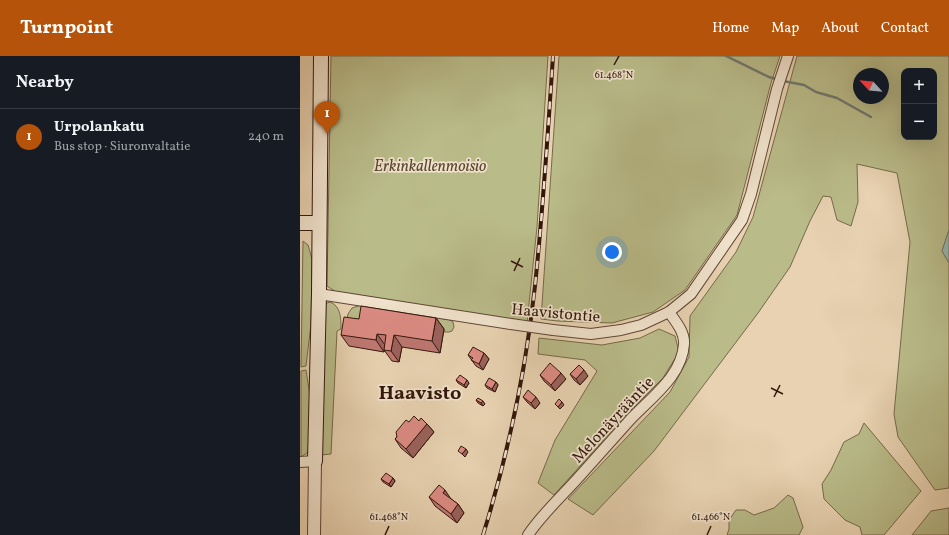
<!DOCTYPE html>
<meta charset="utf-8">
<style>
body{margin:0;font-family:Vollkorn,serif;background:#20242c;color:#f1f3f6}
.controls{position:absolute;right:12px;top:12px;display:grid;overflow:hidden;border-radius:8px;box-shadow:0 4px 16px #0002}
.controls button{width:36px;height:36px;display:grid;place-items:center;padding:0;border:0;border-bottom:1px solid #363941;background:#171b24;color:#f1f3f6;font:20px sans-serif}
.compass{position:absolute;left:553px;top:12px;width:36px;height:36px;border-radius:50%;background:#171b24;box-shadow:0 4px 16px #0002;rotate:296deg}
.you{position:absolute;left:312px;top:196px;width:14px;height:14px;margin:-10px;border:3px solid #fff;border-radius:50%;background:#1a73e8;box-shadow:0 0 0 6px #1a73e833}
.badge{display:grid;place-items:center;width:26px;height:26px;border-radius:50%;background:#b45309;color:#fff;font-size:13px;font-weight:700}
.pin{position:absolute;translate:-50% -33px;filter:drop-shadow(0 1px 2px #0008)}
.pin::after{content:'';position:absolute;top:21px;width:14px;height:12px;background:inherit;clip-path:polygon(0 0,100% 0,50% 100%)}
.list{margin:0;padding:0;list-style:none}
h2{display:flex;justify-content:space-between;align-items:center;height:52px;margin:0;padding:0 16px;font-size:17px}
h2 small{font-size:13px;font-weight:400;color:#9ea1a6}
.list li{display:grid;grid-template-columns:26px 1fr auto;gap:12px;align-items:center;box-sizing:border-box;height:56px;padding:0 16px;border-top:1px solid #363941}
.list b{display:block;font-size:15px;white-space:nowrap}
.list p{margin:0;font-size:13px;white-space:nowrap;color:#9ea1a6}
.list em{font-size:13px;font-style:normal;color:#9ea1a6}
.map{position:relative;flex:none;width:649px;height:479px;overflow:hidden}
header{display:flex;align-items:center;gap:24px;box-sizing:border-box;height:56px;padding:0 20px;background:#b45309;color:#fff}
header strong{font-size:19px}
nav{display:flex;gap:22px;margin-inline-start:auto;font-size:14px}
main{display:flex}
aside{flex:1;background:#171b24}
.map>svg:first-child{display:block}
</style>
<header>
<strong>Turnpoint</strong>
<nav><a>Home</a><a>Map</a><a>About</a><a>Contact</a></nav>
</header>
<main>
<aside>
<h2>Nearby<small></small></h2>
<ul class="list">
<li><span class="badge">1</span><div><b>Urpolankatu</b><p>Bus stop · Siuronvaltatie</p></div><em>240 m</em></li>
</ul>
</aside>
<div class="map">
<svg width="649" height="479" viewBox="0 0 649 479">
<rect width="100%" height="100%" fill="#e8d2b1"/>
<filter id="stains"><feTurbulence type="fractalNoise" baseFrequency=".005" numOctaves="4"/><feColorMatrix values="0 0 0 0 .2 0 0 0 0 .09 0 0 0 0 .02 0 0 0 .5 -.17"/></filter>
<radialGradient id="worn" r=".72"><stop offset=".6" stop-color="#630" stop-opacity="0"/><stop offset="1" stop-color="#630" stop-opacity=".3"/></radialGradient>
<!-- green -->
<g fill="#b9bb89" stroke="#76694a" fill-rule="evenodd">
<polygon points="31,0 248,0 237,171 227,267 36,236 27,230"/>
<polygon points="259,0 480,0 471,27 437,159 385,234 353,256 312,267 257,265 241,263"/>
<path d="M497 0H649V174L642 195 649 207V432L635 434 598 381 594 358 610 186 597 117 557 108 558 146 551 170 537 164 531 141 523 140 510 165 490 211 458 257 354 395 293 459 268 443 370 336 389 301 390 260 436 196 453 161ZM604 15H634V81H604ZM559 18H583V42H559Z"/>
<polygon points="3,185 8,189 12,203 11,268 6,310 1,311"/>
<path d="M30 246C41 250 41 263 41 273L37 275 31 398 20 399 24 250 27 247Z"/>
<polygon points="62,249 150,264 153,266 154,271 152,275 149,276 144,276 144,273 68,267 47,263 48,258 52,252"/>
<polygon points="359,273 375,280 379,296 363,322 327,358 254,439 238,427 255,384 297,315 285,304 238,298 239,282 302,289 340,282"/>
<polygon points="6,314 10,340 10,392 7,397 1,401 1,315"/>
<polygon points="564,367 621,435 584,479 562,479 560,471 545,464 524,443 522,428 531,414 544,386 559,378"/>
<polygon points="488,439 493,442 503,471 499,479 427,479 429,473 429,464 436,454 445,454 454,459 474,452"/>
<polygon points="649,452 649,479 612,479 631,455"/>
</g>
<!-- water -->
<polygon fill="#97b7b0" stroke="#6f776e" points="649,174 649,207 642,195"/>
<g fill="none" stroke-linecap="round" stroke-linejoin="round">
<!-- stream -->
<g stroke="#6f776e" stroke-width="2.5">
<polyline points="426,0 469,21 476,23"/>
<polyline points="483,25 504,29 516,36 537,42 571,61"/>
</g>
<!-- minor casing -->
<g stroke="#604635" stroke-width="12">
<g id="minor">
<polyline points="19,238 211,268"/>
<polyline points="253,274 291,278 321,274 341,269 369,256 391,238 442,164 451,138 477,33 488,0"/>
<polyline points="0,406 15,405"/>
<path d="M228 479C242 458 261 441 278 422 295 403 312 384 329 365 349 343 382 321 384 288 385 276 375 265 369 256"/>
</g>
</g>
<!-- tertiary casing -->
<g stroke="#604635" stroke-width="14">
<polyline id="tertiary" points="14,479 15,405"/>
</g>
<!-- secondary casing -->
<g stroke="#33170c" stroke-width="16">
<g id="secondary">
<polyline points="0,167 19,167"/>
<polyline points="15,405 19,238 21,0"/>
</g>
</g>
<!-- minor -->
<use href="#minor" stroke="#f0e2cc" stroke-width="10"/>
<!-- tertiary -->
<use href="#tertiary" stroke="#f0e2cc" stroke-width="12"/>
<!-- secondary -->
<use href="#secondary" stroke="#f0e2cc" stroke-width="14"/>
<!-- rail casing -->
<g stroke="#33170c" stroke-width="4">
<path id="rail" d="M183 479C208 398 226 314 235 230 243 153 248 77 253 0"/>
</g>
<!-- rail -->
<use href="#rail" stroke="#f0e2cc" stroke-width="2.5" stroke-dasharray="8" stroke-linecap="butt"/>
<!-- minor-bridge casing -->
<g stroke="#604635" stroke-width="12" stroke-linecap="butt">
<polyline id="minor-bridge" points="211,268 253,274"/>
</g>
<!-- minor-bridge -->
<use href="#minor-bridge" stroke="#f0e2cc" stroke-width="10"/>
</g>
<!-- wall -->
<g fill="#be7872" stroke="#33170c">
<polygon points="136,262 144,273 140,297 102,291 99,306 92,305 84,294 84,296 49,290 41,279 59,263"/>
<polygon points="184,297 189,303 183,314 176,310 168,299"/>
<polygon points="270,318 288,320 280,329 274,324"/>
<polygon points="240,319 266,323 255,335 244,325"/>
<polygon points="156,324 169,327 166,332 158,327"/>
<polygon points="196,326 198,329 195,336 187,332 185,329"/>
<polygon points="223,341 240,347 235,353 227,346"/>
<polygon points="176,344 185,348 183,350 178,347"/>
<polygon points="119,365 127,368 134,376 113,402 101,392 95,383 109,366"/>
<polygon points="93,422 95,425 91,431 83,426 81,423"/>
<polygon points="129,441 151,443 158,448 164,457 157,467 135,450"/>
</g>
<!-- shaded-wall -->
<g fill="#9b625c" stroke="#33170c">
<polygon points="136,262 144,273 140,297 132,285"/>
<polygon points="77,278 85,289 84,296 76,284"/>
<polygon points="94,279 102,291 99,306 91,295"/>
<polygon points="184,297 189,303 183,314 179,308"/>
<polygon points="284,314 288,320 280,329 276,323"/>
<polygon points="261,317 266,323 255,335 251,329"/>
<polygon points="167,324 169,327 166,332 164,329"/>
<polygon points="196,326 198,329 195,336 192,333"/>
<polygon points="236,341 240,347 235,353 231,347"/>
<polygon points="183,345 185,348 183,350 181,347"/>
<polygon points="262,346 264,349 260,353 258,351"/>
<polygon points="127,368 134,376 113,402 106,393"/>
<polygon points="166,393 168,396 165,401 162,398"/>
<polygon points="93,422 95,425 91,431 89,428"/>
<polygon points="145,434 151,443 149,446 143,437"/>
<polygon points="158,448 164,457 157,467 151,458"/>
</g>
<!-- building -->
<g fill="#dd8c84" stroke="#33170c">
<polygon points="61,250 136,262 132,285 94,279 91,295 84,294 86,279 77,278 76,284 41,279 44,261 59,263"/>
<polygon points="173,291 184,297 179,308 171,304 173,302 168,299"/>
<polygon points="250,307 261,317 251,329 240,319"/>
<polygon points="279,309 284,314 276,323 270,318"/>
<polygon points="160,319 167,324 164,329 156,324"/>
<polygon points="189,322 196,326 192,333 185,329"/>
<polygon points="228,334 236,341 231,347 223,341"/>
<polygon points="178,342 183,345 181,347 176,344"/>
<polygon points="259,343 262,346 258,351 255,348"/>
<polygon points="114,360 119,365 121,362 127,368 106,393 95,383 97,381 96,376 106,364 109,366"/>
<polygon points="161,390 166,393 162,398 158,395"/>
<polygon points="86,417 93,422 89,428 81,423"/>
<polygon points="139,429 145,434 143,437 158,448 151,458 129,441"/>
</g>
<!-- ticks -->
<path fill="none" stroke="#33170c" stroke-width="1.5" d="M314 9 319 0M211 205 223 211M214 215 220 202M471 332 483 338M474 341 480 329M85 479 89 470M407 479 411 470"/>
<g text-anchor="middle" stroke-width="3.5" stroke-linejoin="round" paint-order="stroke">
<!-- park labels -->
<g font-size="16" font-style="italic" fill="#5b4832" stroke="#f0e2cc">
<text x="130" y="115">Erkinkallenmoisio</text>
</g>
<!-- street labels -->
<g font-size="16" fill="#33170c" stroke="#f0e2cc">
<text transform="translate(256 256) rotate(5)" y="6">Haavistontie</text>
<text transform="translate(312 363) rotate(-47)" y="6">Melonäyrääntie</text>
</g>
<!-- district labels -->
<g font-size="20" font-weight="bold" fill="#33170c" stroke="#f0e2cc">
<text x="120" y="343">Haavisto</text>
</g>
</g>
<g font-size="10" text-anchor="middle" fill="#33170c" stroke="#f0e2cc" stroke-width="3.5" stroke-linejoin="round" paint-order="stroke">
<text x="314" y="22">61.468°N</text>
<text x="89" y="464">61.468°N</text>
<text x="411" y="464">61.466°N</text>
</g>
<rect width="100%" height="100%" filter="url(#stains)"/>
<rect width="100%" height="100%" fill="url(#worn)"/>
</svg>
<div class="controls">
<button>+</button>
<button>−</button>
</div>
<svg class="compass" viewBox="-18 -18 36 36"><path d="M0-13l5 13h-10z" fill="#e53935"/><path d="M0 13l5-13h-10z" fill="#9ea1a6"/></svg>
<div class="you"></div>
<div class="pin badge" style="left:27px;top:78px">1</div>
</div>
</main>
